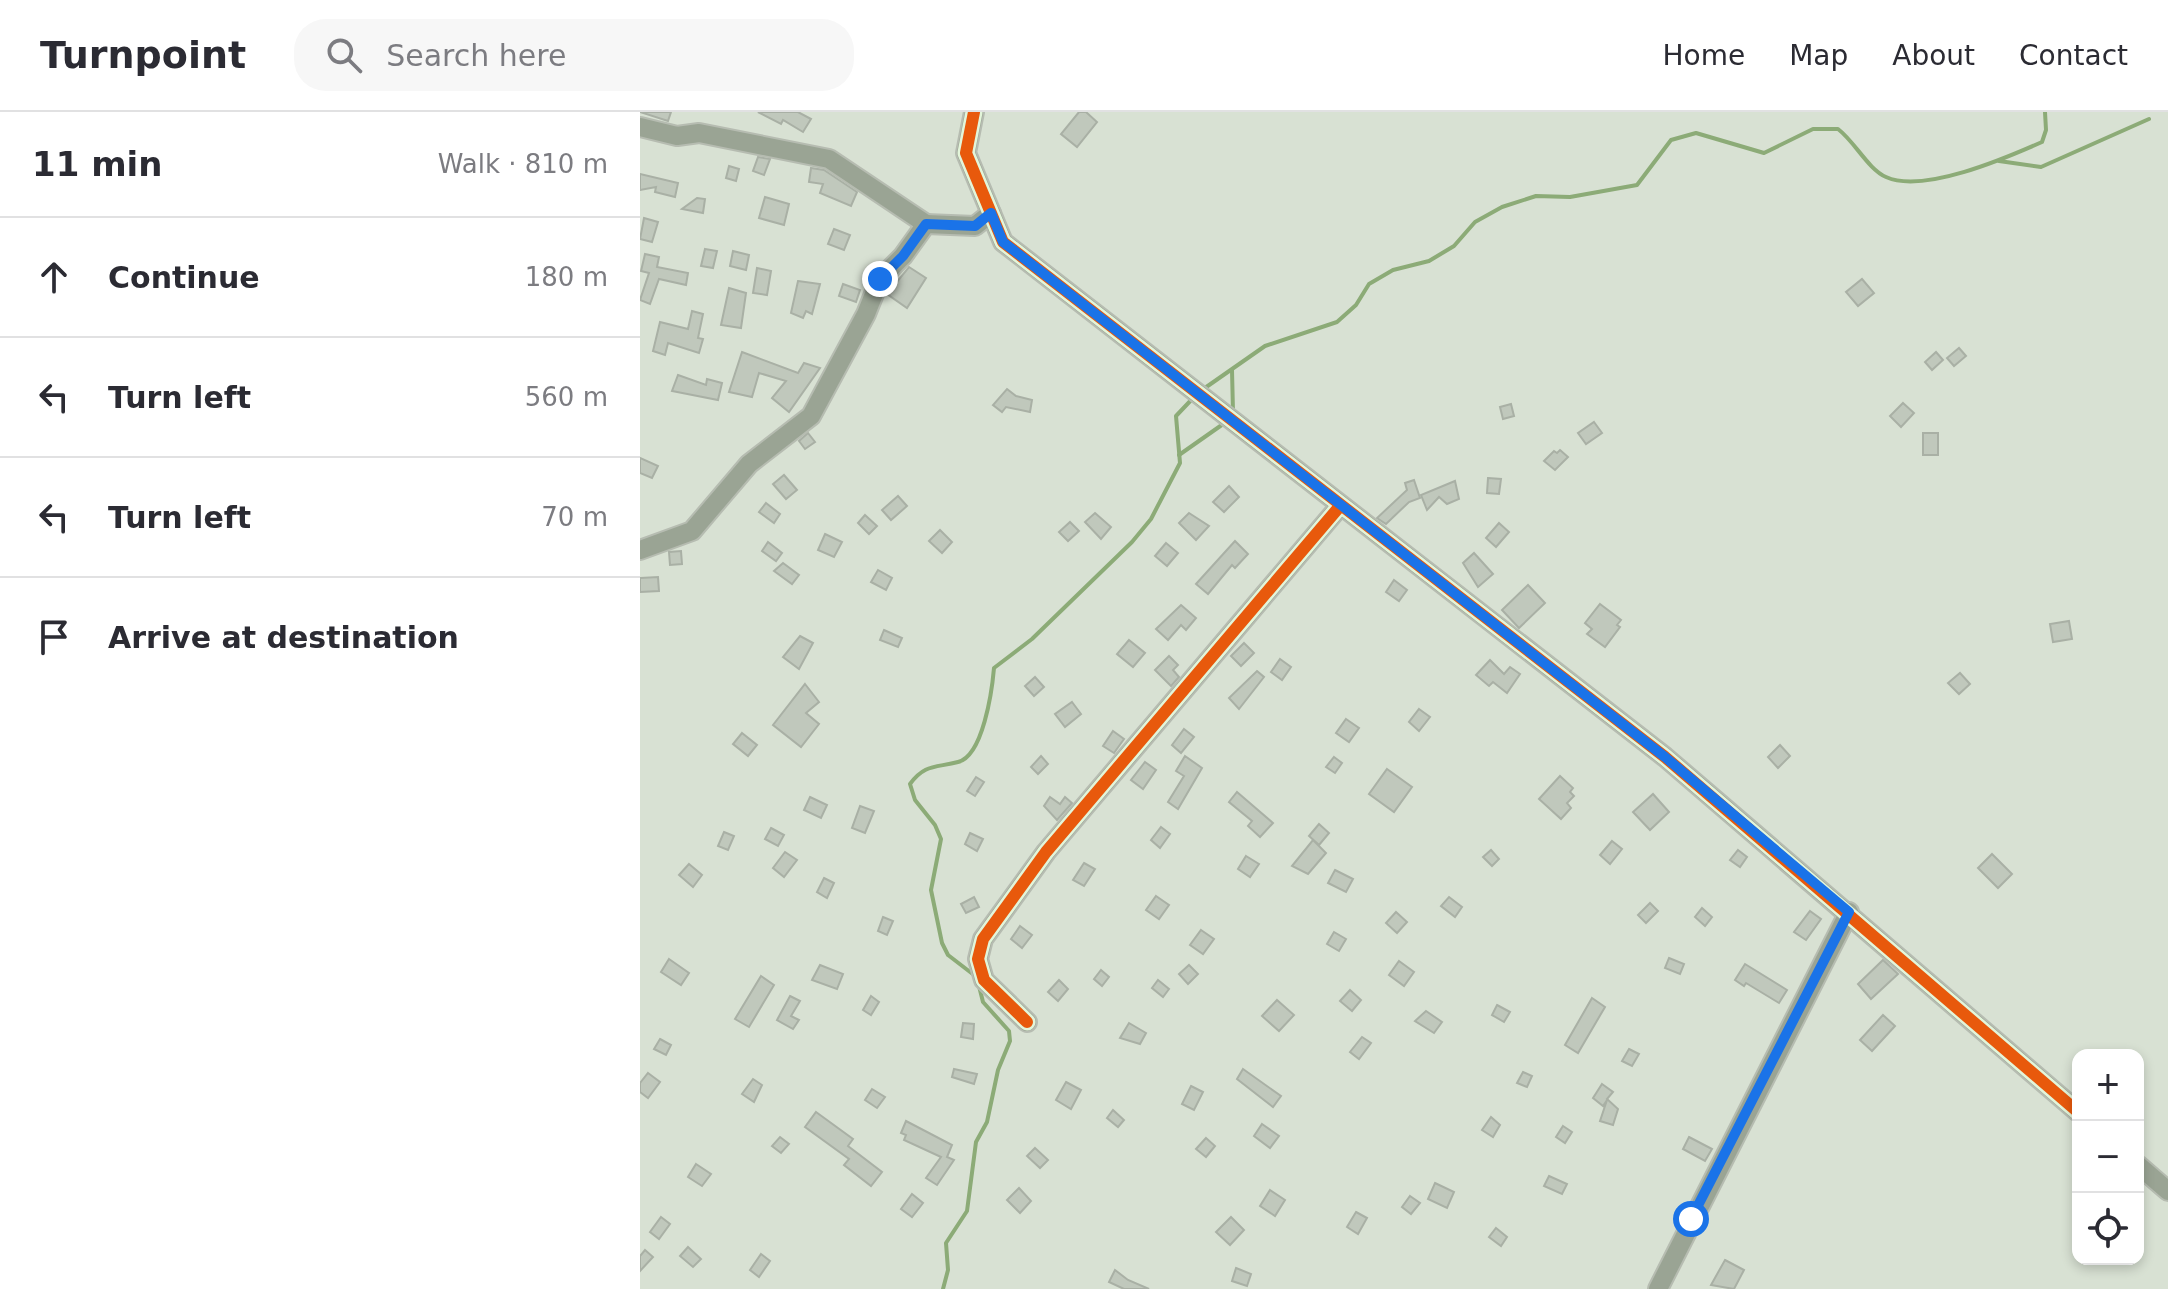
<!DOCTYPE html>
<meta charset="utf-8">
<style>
body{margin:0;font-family:"DejaVu Sans",sans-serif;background:#f7f7f7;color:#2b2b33}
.controls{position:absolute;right:24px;bottom:24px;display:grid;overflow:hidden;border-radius:16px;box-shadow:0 4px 12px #0003}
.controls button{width:72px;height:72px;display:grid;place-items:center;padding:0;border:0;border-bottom:2px solid #e1e1e2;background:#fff;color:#2b2b33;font:40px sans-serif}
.stop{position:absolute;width:24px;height:24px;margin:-18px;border:6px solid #1a73e8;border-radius:50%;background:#fff}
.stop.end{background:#1a73e8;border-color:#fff;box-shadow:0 2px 8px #0008}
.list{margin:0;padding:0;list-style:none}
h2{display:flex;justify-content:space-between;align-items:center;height:104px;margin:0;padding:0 32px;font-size:34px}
h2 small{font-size:26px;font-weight:400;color:#7c7c81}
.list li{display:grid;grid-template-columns:52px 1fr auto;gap:24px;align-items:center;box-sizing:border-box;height:120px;padding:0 32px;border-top:2px solid #e1e1e2}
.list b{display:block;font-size:30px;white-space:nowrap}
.list em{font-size:26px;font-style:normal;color:#7c7c81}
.icon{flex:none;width:44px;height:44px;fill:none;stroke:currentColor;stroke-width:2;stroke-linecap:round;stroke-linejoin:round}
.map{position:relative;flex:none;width:1528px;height:1177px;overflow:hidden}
header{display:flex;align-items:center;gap:48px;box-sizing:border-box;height:112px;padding:0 40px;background:#fff;border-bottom:2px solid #e1e1e2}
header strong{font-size:38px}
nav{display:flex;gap:44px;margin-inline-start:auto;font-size:28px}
.search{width:560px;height:72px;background:#f7f7f7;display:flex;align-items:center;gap:20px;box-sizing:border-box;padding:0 28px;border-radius:32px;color:#7c7c81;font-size:30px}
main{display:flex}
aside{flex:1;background:#fff}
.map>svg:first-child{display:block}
</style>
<header>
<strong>Turnpoint</strong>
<div class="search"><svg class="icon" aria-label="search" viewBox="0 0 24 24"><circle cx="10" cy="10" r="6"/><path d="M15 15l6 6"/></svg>Search here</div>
<nav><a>Home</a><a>Map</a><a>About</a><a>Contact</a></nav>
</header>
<main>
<aside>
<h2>11 min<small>Walk · 810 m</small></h2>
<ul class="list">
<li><svg class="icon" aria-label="ahead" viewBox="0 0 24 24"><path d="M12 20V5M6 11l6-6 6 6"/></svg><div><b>Continue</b></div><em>180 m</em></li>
<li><svg class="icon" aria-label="left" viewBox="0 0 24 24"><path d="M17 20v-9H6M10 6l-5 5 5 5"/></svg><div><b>Turn left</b></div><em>560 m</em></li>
<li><svg class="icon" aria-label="left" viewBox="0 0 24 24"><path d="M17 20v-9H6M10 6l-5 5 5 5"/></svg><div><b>Turn left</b></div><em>70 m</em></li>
<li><svg class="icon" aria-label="arrive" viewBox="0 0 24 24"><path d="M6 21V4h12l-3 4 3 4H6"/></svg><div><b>Arrive at destination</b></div></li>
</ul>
</aside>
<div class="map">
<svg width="1528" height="1177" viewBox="0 0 1528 1177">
<rect width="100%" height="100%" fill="#d8e1d3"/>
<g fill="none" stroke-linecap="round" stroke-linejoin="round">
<!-- stream -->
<g stroke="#8cab77" stroke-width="4">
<polyline points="1359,49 1401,55 1509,7"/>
<polyline points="592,258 593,300"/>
<path d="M562 278 625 234 697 210 716 193 729 172 753 158 789 149 814 134 835 110 862 95 896 84 930 85 997 73 1031 28 1056 21 1124 41 1173 17H1198C1215 30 1228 57 1246 65 1283 82 1366 46 1402 30L1406 18 1405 0"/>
<polyline points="539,343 586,310"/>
<path d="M334 863 308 843 302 831 291 778 301 727 295 713 275 688 270 672C285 652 295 656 318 650 343 644 352 579 354 556L392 527 492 430 511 407 540 351 536 304 555 284"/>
<polyline points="303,1177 308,1158 306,1131 327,1099 336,1030 347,1010 358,958 370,929 369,919 343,890 339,874"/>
</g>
</g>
<!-- building -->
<g fill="#c0c8bc" stroke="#a9b0a5" stroke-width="2">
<polygon points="0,0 31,0 28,9"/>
<polygon points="118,0 158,0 171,7 163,20 143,8 141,12"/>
<polygon points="439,0 446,0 457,10 437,35 421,22"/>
<polygon points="118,45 130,47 124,63 113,59"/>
<polygon points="89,54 99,57 96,69 86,66"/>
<polygon points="171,56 184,58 217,80 211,94 180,81 183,72 169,70"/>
<polygon points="0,62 38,71 35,85 15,80 16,75 0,78"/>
<polygon points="125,85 149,92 144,113 119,106"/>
<polygon points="57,86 65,87 63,101 42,97"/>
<polygon points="4,106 18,110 12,130 0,127"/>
<polygon points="194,117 210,123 204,138 188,132"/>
<polygon points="65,137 77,139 73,156 61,154"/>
<polygon points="93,139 109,143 106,158 90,154"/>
<polygon points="5,142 19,145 17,155 48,161 46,173 19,167 10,192 0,188 9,161 1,159"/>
<polygon points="269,155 286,166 267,196 247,182"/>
<polygon points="117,156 131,159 127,183 113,181"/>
<polygon points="1222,167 1234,181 1218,194 1206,180"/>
<polygon points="158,169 180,172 172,202 166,199 163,206 151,201"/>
<polygon points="203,172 220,178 216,190 199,184"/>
<polygon points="89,176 106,181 101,216 81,213"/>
<polygon points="52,199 63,202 58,226 63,227 59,241 28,231 25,243 13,239 20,210 48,217"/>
<polygon points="1319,236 1326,244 1314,254 1307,246"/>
<polygon points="102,240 158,261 164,251 180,256 149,300 132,286 146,269 119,261 112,285 89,280"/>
<polygon points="1296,240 1303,248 1292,258 1285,250"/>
<polygon points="38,263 66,273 67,267 82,271 78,288 32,279"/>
<polygon points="367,277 376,284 392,288 390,300 366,295 362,300 353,293"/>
<polygon points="1263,291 1274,301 1261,315 1250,304"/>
<polygon points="871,292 874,304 863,307 860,295"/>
<polygon points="954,310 962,321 946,332 938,321"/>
<polygon points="168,321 175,330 165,337 159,329"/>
<rect x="1283" y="321" width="15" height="22"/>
<polygon points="920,338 928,345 915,358 904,349 914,339 917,341"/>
<polygon points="0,346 18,354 12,366 0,361"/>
<polygon points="144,363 157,378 146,387 133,372"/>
<polygon points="848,366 861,367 859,382 847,381"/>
<polygon points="774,368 780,386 769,390 746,412 737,406 767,378 765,371"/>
<polygon points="815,369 819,387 807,392 799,385 787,398 781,383"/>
<polygon points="589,374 599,385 584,400 573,390"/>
<polygon points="258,384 267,394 251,408 242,398"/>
<polygon points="126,391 140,402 134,411 119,400"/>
<polygon points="455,401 471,415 461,427 445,410"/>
<polygon points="549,401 569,414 556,428 539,411"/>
<polygon points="225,403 237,414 229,422 218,411"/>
<polygon points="430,410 439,419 428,429 419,420"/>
<polygon points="859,411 869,420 856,435 846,426"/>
<polygon points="300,418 312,430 302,441 289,429"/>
<polygon points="185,422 202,430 194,445 178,438"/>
<polygon points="595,429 608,442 595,456 592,453 568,482 556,472"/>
<polygon points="128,430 142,441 136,449 122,439"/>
<polygon points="526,431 538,441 527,454 515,444"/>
<polygon points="41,439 42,452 30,453 29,440"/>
<polygon points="834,441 853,462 838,475 823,451"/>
<polygon points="143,451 159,463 152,472 134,459"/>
<polygon points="238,458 252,466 246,478 231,470"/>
<polygon points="18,465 19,479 0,480 0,466"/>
<polygon points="754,468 767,478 759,489 746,480"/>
<polygon points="888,473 905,491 879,516 862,498"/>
<polygon points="960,492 981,508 977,513 980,515 965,535 947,522 952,517 945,511"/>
<polygon points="541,493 556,506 546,518 541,513 528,528 516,517"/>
<polygon points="1429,509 1432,527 1413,530 1410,512"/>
<polygon points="244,518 262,526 258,535 240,528"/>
<polygon points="160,524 173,531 159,557 143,545"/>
<polygon points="489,528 505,541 493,555 477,542"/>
<polygon points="604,531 614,541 601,554 591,544"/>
<polygon points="529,544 538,553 533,558 539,565 531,574 515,558"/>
<polygon points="640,547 651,555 642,568 631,560"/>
<polygon points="850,548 864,562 870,555 880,562 867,581 853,570 849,574 836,563"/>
<polygon points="617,559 624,565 599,597 589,586"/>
<polygon points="1320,561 1330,572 1319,582 1308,571"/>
<polygon points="395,565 404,575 394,584 385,574"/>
<polygon points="165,572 179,590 166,601 179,612 161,635 133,613"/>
<polygon points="432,590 441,602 425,615 415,602"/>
<polygon points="779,597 790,605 779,619 769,610"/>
<polygon points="706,607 719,616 709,630 696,621"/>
<polygon points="544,617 554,625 541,641 532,633"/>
<polygon points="473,619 484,627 474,641 463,634"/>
<polygon points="102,621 117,633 108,644 93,632"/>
<polygon points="1140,633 1150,644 1138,656 1128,645"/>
<polygon points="401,644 408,652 398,662 391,655"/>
<polygon points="545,644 562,656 538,697 528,690 544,664 536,659"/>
<polygon points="694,645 702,651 695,661 686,655"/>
<polygon points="505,650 516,658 503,677 491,668"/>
<polygon points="747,657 772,675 754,700 729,682"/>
<polygon points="920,664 933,676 930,680 934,684 927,691 931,696 921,707 899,687"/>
<polygon points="336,665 344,670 335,684 327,679"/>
<polygon points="597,680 633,711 620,725 608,714 612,709 589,690"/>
<polygon points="1013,682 1029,700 1010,718 993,700"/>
<polygon points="170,685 187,693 181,706 164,698"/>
<polygon points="410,685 420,692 425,685 432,691 417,708 404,694"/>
<polygon points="220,694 234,699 225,721 212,716"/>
<polygon points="679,712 689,721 679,733 669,724"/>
<polygon points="521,715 530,722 520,736 511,728"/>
<polygon points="131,716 144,723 138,734 125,727"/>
<polygon points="84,720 94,724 88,738 78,734"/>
<polygon points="330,721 343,727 337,739 325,732"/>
<polygon points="673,728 686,741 668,762 652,754"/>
<polygon points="972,729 982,737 970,752 960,743"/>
<polygon points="851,738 859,747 852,754 843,745"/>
<polygon points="1098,738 1107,745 1100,755 1090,748"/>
<polygon points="145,740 157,748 144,765 133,756"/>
<polygon points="1352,742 1372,762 1358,776 1338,756"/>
<polygon points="606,744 619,752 610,765 598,757"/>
<polygon points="444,751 455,757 444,774 433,768"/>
<polygon points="49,752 62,763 53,775 39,763"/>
<polygon points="695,758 713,767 706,780 688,771"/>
<polygon points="184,766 194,771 187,786 177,780"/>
<polygon points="516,784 529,793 519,807 506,798"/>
<polygon points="334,785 339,795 326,801 321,792"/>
<polygon points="809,785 822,795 815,805 801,794"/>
<polygon points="1010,791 1018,799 1006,811 998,803"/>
<polygon points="1062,796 1072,805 1065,814 1055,805"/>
<polygon points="1170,799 1181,807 1166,828 1154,820"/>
<polygon points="756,800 767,810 757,821 746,811"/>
<polygon points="243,805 253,809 247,823 238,819"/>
<polygon points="380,814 392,823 382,836 371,827"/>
<polygon points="561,818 574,827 563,842 550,833"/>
<polygon points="694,820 706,827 699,839 687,832"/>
<polygon points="1029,846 1044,852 1040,862 1025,856"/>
<polygon points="29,847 49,861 41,873 21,860"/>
<polygon points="1243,848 1258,862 1231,887 1218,872"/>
<polygon points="759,849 774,860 764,874 749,863"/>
<polygon points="1105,852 1147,878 1139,891 1106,871 1104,874 1095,868"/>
<polygon points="180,853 203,862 197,877 172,868"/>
<polygon points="549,853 558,862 548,872 539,862"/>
<polygon points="461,858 469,865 462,874 454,867"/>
<polygon points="121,864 134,873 109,915 95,907"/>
<polygon points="419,868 428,877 418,889 408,880"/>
<polygon points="518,868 529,877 523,885 512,876"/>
<polygon points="710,878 721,888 712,899 700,889"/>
<polygon points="150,884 160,889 151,904 159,908 153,917 137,908"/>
<polygon points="231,884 239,890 231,903 223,898"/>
<polygon points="952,886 965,895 938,941 925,933"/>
<polygon points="637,888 654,903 639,919 622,904"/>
<polygon points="857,893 870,900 864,910 852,903"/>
<polygon points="786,899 802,910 794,921 775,909"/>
<polygon points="1243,903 1255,914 1232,939 1220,928"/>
<polygon points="323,911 334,912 333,927 321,925"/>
<polygon points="489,911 506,921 500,932 480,926"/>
<polygon points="722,925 731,931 719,947 710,940"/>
<polygon points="20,927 31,933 26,943 14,937"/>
<polygon points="989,937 999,942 992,954 982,949"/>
<polygon points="314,957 337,962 334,972 312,965"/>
<polygon points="603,957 641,984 633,995 597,967"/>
<polygon points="883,960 892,964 887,975 877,971"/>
<polygon points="8,961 20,970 8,986 0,980 0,971"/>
<polygon points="113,967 122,973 114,990 102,982"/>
<polygon points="426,970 441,978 431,997 416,988"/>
<polygon points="962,972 973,980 967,987 978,997 973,1013 960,1009 967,988 963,994 953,986"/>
<polygon points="551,974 563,980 554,998 542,992"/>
<polygon points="232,977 245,985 237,996 225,988"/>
<polygon points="473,998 484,1008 478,1015 467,1006"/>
<polygon points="176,1000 213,1027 208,1034 242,1060 231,1074 204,1053 209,1047 165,1015"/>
<polygon points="851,1005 860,1013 853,1025 842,1018"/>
<polygon points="266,1009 312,1033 307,1045 314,1048 297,1073 286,1066 301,1045 264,1028 266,1023 261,1021"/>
<polygon points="622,1012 639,1024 630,1036 614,1024"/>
<polygon points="923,1014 932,1020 925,1031 916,1025"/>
<polygon points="140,1025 149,1032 141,1041 132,1034"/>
<polygon points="1049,1025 1072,1037 1065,1049 1043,1037"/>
<polygon points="566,1026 575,1034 566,1045 556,1037"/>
<polygon points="395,1036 408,1048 400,1056 387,1044"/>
<polygon points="56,1052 71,1062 62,1074 48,1065"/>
<polygon points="909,1064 927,1072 922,1082 904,1074"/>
<polygon points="795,1071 814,1080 807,1096 788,1087"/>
<polygon points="379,1076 391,1089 380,1101 367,1088"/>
<polygon points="630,1078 645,1088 635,1104 620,1094"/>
<polygon points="272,1082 283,1091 272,1105 261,1097"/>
<polygon points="770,1084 780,1091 771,1102 762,1095"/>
<polygon points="716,1100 727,1106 718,1122 707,1115"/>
<polygon points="21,1105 30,1112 19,1127 10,1120"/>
<polygon points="591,1105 604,1118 590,1133 576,1120"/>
<polygon points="856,1116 867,1125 861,1134 849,1125"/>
<polygon points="48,1135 61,1147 53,1155 40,1144"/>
<polygon points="5,1138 13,1145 0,1159 0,1144"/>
<polygon points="121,1142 130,1149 119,1165 110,1158"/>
<polygon points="1085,1148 1104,1158 1094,1177 1071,1173"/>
<polygon points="596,1156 611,1162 607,1174 592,1169"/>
<polygon points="475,1158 488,1168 509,1177 484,1177 469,1170"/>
</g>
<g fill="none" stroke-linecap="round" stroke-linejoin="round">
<!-- minor casing -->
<g stroke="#b6bcb1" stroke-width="22">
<g id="minor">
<polyline points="334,0 326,41 363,130 1025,645 1438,1000"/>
<polyline points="0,15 37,24 59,21 189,47 286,112"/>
<polyline points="0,438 52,419 109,352 171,304 226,202 240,167 263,144 286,112 335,114 351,101"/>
<polyline points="387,910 344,868 338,847 343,827 406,740 700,394"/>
<polyline points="1498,1053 1528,1079"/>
<polyline points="1018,1177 1209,800"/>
</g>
</g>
<!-- minor -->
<use href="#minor" stroke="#9aa494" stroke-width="18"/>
<!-- cycleway casing -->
<g stroke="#e3f5da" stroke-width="17">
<g id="cycleway">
<polyline points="334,0 326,41 363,130 1025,645 1438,1000"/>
<polyline points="387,910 344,868 338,847 343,827 406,740 700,394"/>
</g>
</g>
<!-- cycleway -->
<use href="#cycleway" stroke="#e8590c" stroke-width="12"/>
</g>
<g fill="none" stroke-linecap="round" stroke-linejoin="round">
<!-- route -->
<polyline stroke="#1a73e8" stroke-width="10" points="240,167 263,144 286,112 335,114 351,101 363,130 1025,645 1209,800 1051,1107"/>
</g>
</svg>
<div class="controls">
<button>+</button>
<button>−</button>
<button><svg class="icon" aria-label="locate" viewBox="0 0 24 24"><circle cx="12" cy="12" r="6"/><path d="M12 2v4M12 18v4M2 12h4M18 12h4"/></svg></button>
</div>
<div class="stop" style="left:1051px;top:1107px"></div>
<div class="stop end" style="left:240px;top:167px"></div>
</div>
</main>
